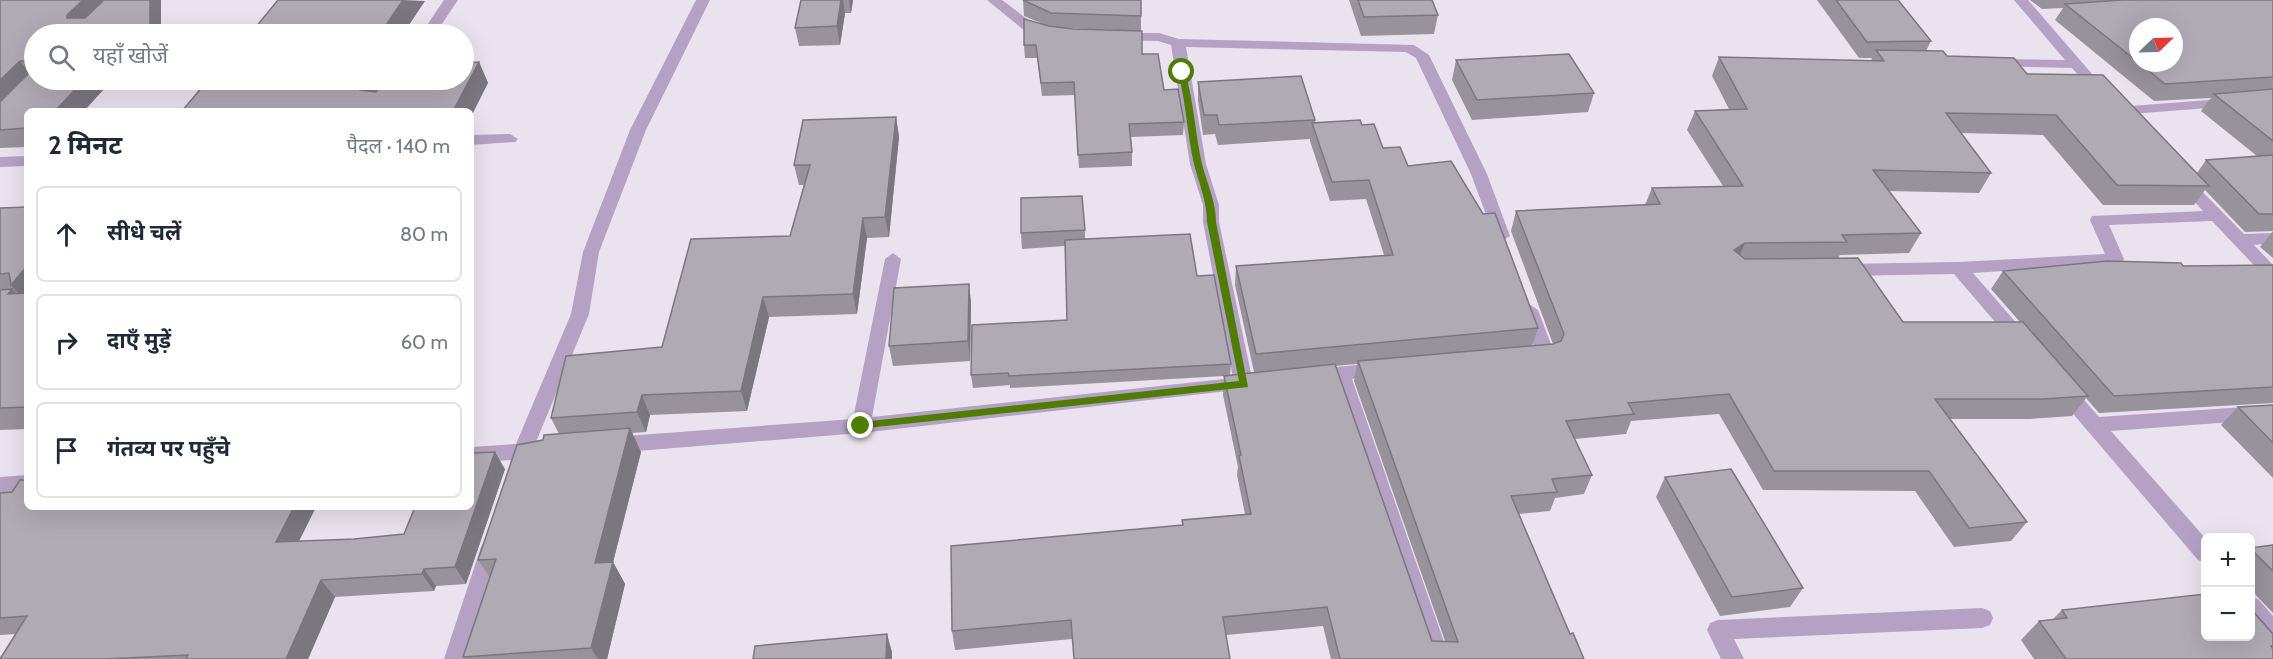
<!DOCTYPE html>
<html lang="hi">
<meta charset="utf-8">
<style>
body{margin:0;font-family:Cabin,"Noto Sans Devanagari",sans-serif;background:#f2f2f3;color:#1f2937}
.controls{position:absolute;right:18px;bottom:18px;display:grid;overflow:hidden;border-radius:9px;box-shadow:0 6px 24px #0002}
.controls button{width:54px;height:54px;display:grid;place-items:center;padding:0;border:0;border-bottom:2px solid #e0e1e3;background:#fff;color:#1f2937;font:30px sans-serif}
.compass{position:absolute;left:2129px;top:18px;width:54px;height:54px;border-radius:50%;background:#fff;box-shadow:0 6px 24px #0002;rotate:67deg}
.stop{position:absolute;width:18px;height:18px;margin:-14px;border:4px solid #4f7c02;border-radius:50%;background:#fff}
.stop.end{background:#4f7c02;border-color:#fff;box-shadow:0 2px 6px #0008}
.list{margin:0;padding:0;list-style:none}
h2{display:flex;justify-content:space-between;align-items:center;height:78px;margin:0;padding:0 24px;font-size:26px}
h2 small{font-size:20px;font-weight:400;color:#747a83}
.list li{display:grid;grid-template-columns:39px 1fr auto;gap:18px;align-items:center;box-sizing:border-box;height:96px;margin:0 12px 12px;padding:0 12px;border:2px solid #e0e1e3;border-radius:9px}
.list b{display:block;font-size:22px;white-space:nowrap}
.list em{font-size:20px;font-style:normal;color:#747a83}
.icon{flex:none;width:33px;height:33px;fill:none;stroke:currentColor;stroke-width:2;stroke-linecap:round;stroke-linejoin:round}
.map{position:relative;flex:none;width:2273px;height:659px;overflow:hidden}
.search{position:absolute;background:#fff;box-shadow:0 6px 24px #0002;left:24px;top:24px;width:450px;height:66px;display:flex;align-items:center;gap:15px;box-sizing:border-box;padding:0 21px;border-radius:33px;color:#747a83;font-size:22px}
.panel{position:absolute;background:#fff;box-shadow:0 6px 24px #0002;left:24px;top:108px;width:450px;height:402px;border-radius:9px}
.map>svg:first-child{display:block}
</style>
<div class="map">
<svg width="2273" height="659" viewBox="0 0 2273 659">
<rect width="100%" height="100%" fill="#eae3ef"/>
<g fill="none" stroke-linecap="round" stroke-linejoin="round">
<!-- minor -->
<g fill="#b5a1c4" fill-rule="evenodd">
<polygon points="444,0 458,0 435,34 421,34"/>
<polygon points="696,0 710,0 646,130 599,252 589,314 536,442 544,445 547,450 544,455 531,458 527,465 520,468 513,465 510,460 471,463 471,447 516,444 571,314 583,252 630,130"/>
<polygon points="987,0 1002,0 1035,25 1052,32 1045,36 1025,31"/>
<polygon points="2014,0 2028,0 2105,89 2107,92 2105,95 2095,95 2072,68 1989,66 1987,63 1994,59 2065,60"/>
<polygon points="1117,33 1159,33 1179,39 1414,45 1429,55 1487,174 1510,236 1502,241 1494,236 1471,174 1416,58 1406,52 1186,47 1206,164 1219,205 1219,222 1252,378 1256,383 1254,388 861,433 612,453 605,450 602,445 605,440 612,437 853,419 885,259 893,253 901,259 872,417 1233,378 1203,222 1203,205 1190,164 1171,45 1158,41 1112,40 1112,34"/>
<polygon points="2273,95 2273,103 2118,115 2111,111 2118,107"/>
<polygon points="510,134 518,139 515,142 471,145 471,135"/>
<polygon points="27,156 27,166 0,167 0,157"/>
<polygon points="2182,175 2188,177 2244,234 2273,233 2273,243 2254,245 2273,265 2273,281 2267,279 2212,221 2109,225 2124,259 2122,263 1973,273 2026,334 2029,339 2026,344 2014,344 1954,274 1843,276 1834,270 1843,264 1959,262 2105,254 2090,220 2092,216 2203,211 2174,180"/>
<polygon points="1529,304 1538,310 1555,355 1552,360 1532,363 1526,361 1523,356 1526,351 1535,349 1520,310"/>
<polygon points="1379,363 1386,365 1388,370 1386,375 1352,379 1450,659 1428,659 1333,381 1307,381 1305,376 1307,371 1314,369"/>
<polygon points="2064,383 2071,385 2099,417 2273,405 2273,419 2111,431 2206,539 2206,563 2198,560 2057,395 2055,390 2057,385"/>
<polygon points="27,475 27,491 0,493 0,477"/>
<polygon points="492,538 499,541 503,547 466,659 444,659 481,547 485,541"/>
<polygon points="2250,597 2258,599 2273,616 2273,642 2265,639 2250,622"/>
<polygon points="1982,608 1990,611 1993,618 1990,625 1982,628 1734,639 1744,659 1721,659 1707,630 1710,623 1718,620"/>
</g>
</g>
<!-- wall -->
<g fill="#97929c" fill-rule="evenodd">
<polygon points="0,0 161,34 34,34 34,80 112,80 84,111 27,111 27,147 0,148"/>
<polygon points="801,0 853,0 851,13 845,13 840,45 799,46 795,28"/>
<polygon points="1023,0 1141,0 1141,31 1062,28 1142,54 1184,122 1183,135 1131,137 1132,152 1132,166 1079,168 1075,95 1042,96 1037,58 1025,58 1024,45 1048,26 1024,16"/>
<polygon points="1349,0 1432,0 1438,15 1434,34 1361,36"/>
<path d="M1817 0H1898L1931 41 1926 51 1947 56 2027 74 2197 173 2206 160 2257 156 2201 111 2211 98 2154 101 2055 20 2063 8 2042 9 2030 0H2273V258L2260 247 2273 231 2245 232 2205 190 2194 205H2103L2043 135 1961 133 1991 173 1979 193 1888 191 1921 233 1909 253 1840 255 1838 258 1903 322H2020L1991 289 2003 271 2183 266 2273 265V403L2099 413 2086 398 2072 416 2029 419H1950L2027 522 2011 541 1954 547 1915 491 1763 490 1719 414 1631 421 1626 434 1575 439 1592 475 1584 494 1555 498 1550 511 1519 514 1570 634 1584 659H1331L1323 626 1226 635 1072 639 955 650 952 631 1182 525V520L1245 514 1237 475 1238 467 1223 395 1224 376 1010 388V385L973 388 971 375 1067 320 1065 246 1022 249 1021 233 1085 230V239L1197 276 1231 364 1230 375 1254 372 1235 285 1236 266 1384 255 1366 199 1330 201 1310 141V139L1218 145 1215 134 1203 135 1198 101V82L1315 120V122L1362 125 1383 148 1408 166 1538 328 1532 346 1553 344 1511 231 1516 211 1645 205 1652 188 1723 186 1687 130 1695 111 1729 109 1712 76 1719 57 1871 61 1872 58H1859ZM2138 27 2174 63H2138ZM1357 364 1354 381 1445 641H1432L1335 366Z"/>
<polygon points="1456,60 1594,93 1588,112 1472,120 1452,80"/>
<polygon points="479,62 488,83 471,111 182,111 208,80 382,80 383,83"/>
<polygon points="896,117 899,137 889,237 867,238 857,314 769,317 747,411 650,415 646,432 632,433 641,452 613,562 625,584 607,659 465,659 463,657 490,578 478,560 543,440 559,434 551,418 662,347 790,236 804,185 799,185 794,165"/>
<polygon points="27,207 27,429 0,430 0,208"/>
<polygon points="969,284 971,304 970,361 893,366 889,346"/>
<polygon points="2273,405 2273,478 2221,425 2238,407"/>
<polygon points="505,469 466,584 436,586 434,591 335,597 308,659 0,659 16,634 0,635 0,493 27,507 316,507 299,541 354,539 404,534"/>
<polygon points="1665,477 1803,588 1790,607 1720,616 1656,497"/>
<polygon points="2273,545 2273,613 2250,589 2250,548"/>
<polygon points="2062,610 2273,634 2273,659 2034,659 2021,640 2039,621 2053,619"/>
</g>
<!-- shaded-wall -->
<g fill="#7b777f">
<polygon points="83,0 112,0 79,32 67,18 67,15"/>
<polygon points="150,0 161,0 161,34 152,34 150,32"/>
<polygon points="403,0 425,1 403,34 380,34"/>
<polygon points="841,0 843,0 845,13 840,45 837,26"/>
<polygon points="849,0 853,0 851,13"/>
<polygon points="20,61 33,78 0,112 0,80"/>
<polygon points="479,62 488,83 471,117 471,111 453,111"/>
<polygon points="84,80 112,80 84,111 55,111"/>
<polygon points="366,80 382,80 386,87 371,111 360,90"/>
<polygon points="896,117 899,137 889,237 885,217"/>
<polygon points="863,218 867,238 857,314 853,294"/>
<polygon points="1745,243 1736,263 1734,250"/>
<polygon points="27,266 27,303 11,285"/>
<polygon points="969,284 971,304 970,361 968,341"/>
<polygon points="12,289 27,306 8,294"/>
<polygon points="763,297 769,317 747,411 741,391"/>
<polygon points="642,395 650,415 646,432 637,412"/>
<polygon points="630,428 641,452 607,586 595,563"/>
<polygon points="495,452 505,469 466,584 455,567"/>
<polygon points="294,507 316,507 290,559 276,542"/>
<polygon points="613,562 625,584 607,659 598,659 591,648"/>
<polygon points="424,569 436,586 434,591 422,574"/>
<polygon points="321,580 335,597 308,659 286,659"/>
<polygon points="887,634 892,652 892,659 886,659"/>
</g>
<!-- building -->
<g fill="#b0aab5" stroke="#7b777f" stroke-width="1.5">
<polygon points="0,0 83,0 67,15 67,18 85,18 104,0 150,0 150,32 125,33 124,34 34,34 34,61 20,61 0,80"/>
<polygon points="278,0 403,0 380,34 250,34"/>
<polygon points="801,0 841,0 837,26 795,28"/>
<polygon points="1023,0 1141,0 1141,16 1051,13"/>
<polygon points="1358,0 1432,0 1438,15 1364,17"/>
<polygon points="1836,0 1898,0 1931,41 1867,42"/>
<polygon points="2122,0 2273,0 2273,77 2165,84 2139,63 2174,63 2174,27 2138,27 2138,62 2065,4"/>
<polygon points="1024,19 1049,26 1073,29 1142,31 1142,54 1158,54 1164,90 1178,89 1184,122 1129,124 1132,152 1078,155 1074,82 1041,83 1036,45 1024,45"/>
<polygon points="1876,50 1943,51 1947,56 2014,58 2027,74 2103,75 2209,186 2117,185 2056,115 1946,113 1991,173 1873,170 1921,233 1842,235 1847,242 1745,243 1734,250 1745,259 1858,258 1903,322 2023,322 2088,396 2044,399 1935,399 2027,522 1969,528 1929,471 1774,471 1729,394 1628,403 1634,414 1566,421 1592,475 1552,479 1557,492 1511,496 1570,634 1573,633 1584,659 1340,659 1327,607 1223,617 1230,659 1074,659 1071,620 952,631 951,546 1183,525 1182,520 1251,514 1239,456 1241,455 1224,376 1335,364 1432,641 1458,642 1358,361 1553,344 1561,341 1564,334 1516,211 1660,204 1652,188 1743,186 1695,111 1747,109 1719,57 1884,61"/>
<polygon points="1569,54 1594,93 1477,100 1456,60"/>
<polygon points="479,62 453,111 352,111 354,109 293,111 182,111 208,80 367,80 360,90 376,92 385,80 464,80 464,63"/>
<polygon points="34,68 34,80 84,80 55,111 27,111 27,128 0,130 0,102"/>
<polygon points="1301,76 1315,120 1219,125 1217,115 1204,115 1198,82"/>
<polygon points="2273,89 2273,141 2214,94"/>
<polygon points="896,117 885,217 863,218 853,294 763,297 741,391 642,395 637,412 551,418 566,356 662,347 691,239 790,236 810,165 794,165 803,120"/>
<polygon points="1360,120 1362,125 1374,124 1383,148 1400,147 1408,166 1451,161 1483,214 1495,213 1538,328 1256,354 1236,266 1393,255 1369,180 1332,182 1312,123"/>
<polygon points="2273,155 2273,214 2259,214 2206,160"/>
<polygon points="1082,196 1085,230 1021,233 1021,198"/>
<polygon points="27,207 27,266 11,285 9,273 0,274 0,208"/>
<polygon points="1190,234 1197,276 1214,275 1231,364 1009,376 1008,373 971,375 972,325 1067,320 1065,240"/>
<polygon points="2107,261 2181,263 2183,266 2273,265 2273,387 2114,396 2003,271"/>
<polygon points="969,284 968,341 889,346 894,288"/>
<polygon points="12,289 8,294 27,293 27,407 0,408 0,290"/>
<polygon points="2273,405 2273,443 2238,407"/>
<polygon points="630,428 595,563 613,562 591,648 463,657 496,559 478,560 517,445 543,440 544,435"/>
<polygon points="495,452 455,567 424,569 422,574 321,580 286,659 186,659 188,655 105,659 0,659 27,616 0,618 0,493 12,492 20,480 27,480 27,507 294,507 276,542 354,539 404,534 415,507 471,507 471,453"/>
<polygon points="1731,469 1803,588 1732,597 1665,477"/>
<polygon points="2273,545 2273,571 2250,548"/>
<polygon points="2205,594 2205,636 2250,636 2250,608 2273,634 2273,646 2271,646 2273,649 2273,659 2066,659 2039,621 2067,618 2062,610"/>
<polygon points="887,634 886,659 753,659 755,646"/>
</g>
<!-- route -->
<path fill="#4f7c02" d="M1182 69 1185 72C1194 102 1195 133 1202 164 1207 184 1216 201 1216 222L1248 387 858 429 856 426 861 422 1239 381 1207 222C1207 201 1199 184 1194 164 1187 133 1186 102 1178 72Z"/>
</svg>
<div class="controls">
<button>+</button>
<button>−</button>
</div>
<svg class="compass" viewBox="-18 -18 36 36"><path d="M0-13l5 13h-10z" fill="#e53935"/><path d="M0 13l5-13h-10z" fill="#747a83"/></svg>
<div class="stop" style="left:1182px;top:72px"></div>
<div class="stop end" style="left:861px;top:426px"></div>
<div class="search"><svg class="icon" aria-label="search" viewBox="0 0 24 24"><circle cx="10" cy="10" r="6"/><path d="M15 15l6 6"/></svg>यहाँ खोजें</div>
<section class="panel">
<h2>2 मिनट<small>पैदल · 140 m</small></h2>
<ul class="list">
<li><svg class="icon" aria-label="ahead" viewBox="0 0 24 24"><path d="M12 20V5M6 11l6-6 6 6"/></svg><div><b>सीधे चलें</b></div><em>80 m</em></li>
<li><svg class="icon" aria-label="right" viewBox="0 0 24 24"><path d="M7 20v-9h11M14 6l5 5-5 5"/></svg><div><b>दाएँ मुड़ें</b></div><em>60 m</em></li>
<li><svg class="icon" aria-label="arrive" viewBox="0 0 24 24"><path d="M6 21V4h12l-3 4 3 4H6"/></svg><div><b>गंतव्य पर पहुँचे</b></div></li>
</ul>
</section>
</div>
